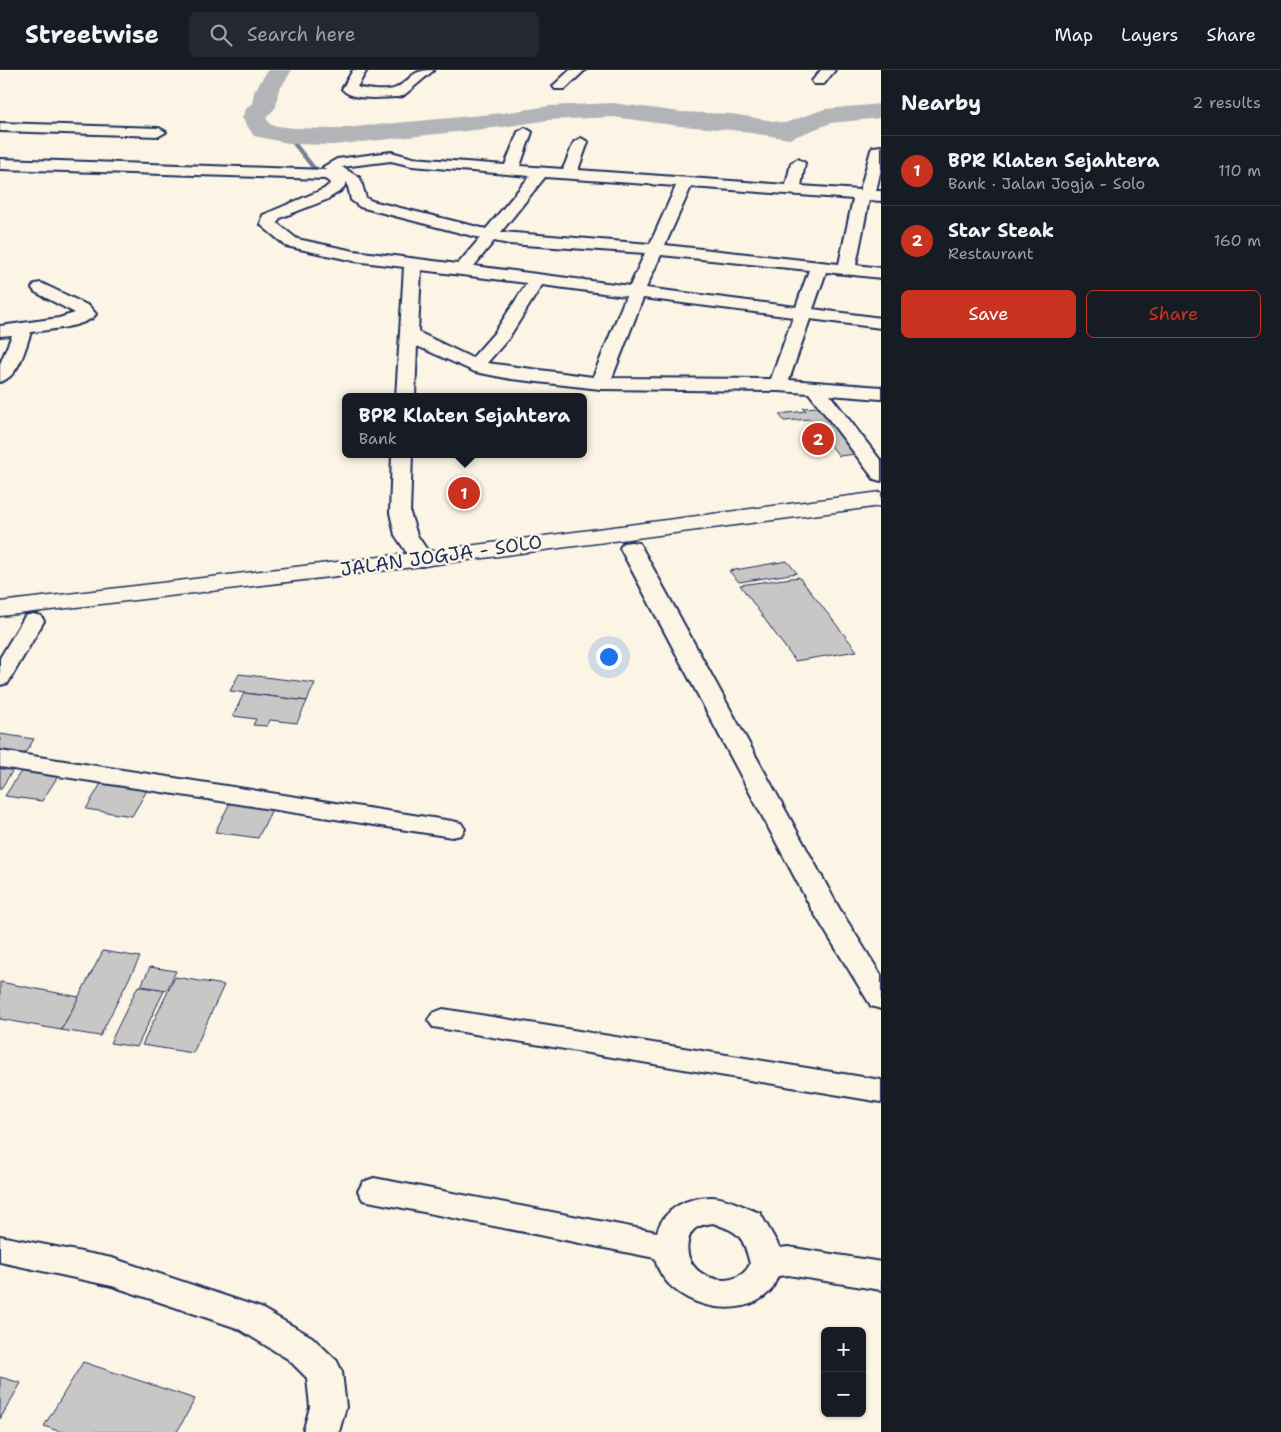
<!DOCTYPE html>
<meta charset="utf-8">
<style>
body{margin:0;font-family:"Shantell Sans",sans-serif;background:#242831;color:#f1f3f6}
.controls{position:absolute;right:15px;bottom:15px;display:grid;overflow:hidden;border-radius:8px;box-shadow:0 1px 4px #0004}
.controls button{width:45px;height:45px;display:grid;place-items:center;padding:0;border:0;border-bottom:1px solid #363941;background:#171b24;color:#f1f3f6;font:25px sans-serif}
.you{position:absolute;left:608px;top:586px;width:18px;height:18px;margin:-12px;border:4px solid #fff;border-radius:50%;background:#1a73e8;box-shadow:0 0 0 8px #1a73e833}
.badge{display:grid;place-items:center;width:32px;height:32px;border-radius:50%;background:#c8321e;color:#fff;font-size:16px;font-weight:700}
.pin{position:absolute;translate:-50% -50%;border:2px solid #fff;box-shadow:0 1px 5px #0006}
.popup{position:absolute;left:342px;top:323px;width:245px;height:65px;box-sizing:border-box;display:grid;place-content:center;border-radius:8px;background:#171b24;filter:drop-shadow(0 1px 4px #0005);font-size:16px;white-space:nowrap;color:#9ea1a6}
.popup b{font-size:19px;color:#f1f3f6}
.popup::after{content:'';position:absolute;left:50%;top:100%;margin-left:-10px;border:10px solid transparent;border-top-color:#171b24}
.list{margin:0;padding:0;list-style:none}
h2{display:flex;justify-content:space-between;align-items:center;height:65px;margin:0;padding:0 20px;font-size:21px}
h2 small{font-size:16px;font-weight:400;color:#9ea1a6}
.list li{display:grid;grid-template-columns:32px 1fr auto;gap:15px;align-items:center;box-sizing:border-box;height:70px;padding:0 20px;border-top:1px solid #363941}
.list b{display:block;font-size:19px;white-space:nowrap}
.list p{margin:0;font-size:16px;white-space:nowrap;color:#9ea1a6}
.list em{font-size:16px;font-style:normal;color:#9ea1a6}
.actions{display:flex;gap:10px;padding:15px 20px}
.actions a{flex:1;padding:11px 0;border:1px solid #c8321e;border-radius:8px;text-align:center;font-size:18px;color:#c8321e}
.actions .main{background:#c8321e;color:#fff}
.icon{flex:none;width:28px;height:28px;fill:none;stroke:currentColor;stroke-width:2;stroke-linecap:round;stroke-linejoin:round}
.map{position:relative;flex:none;width:881px;height:1362px;overflow:hidden}
header{display:flex;align-items:center;gap:30px;box-sizing:border-box;height:70px;padding:0 25px;background:#171b24;border-bottom:1px solid #363941}
header strong{font-size:24px}
nav{display:flex;gap:28px;margin-inline-start:auto;font-size:18px}
.search{width:350px;height:45px;background:#242831;display:flex;align-items:center;gap:12px;box-sizing:border-box;padding:0 18px;border-radius:8px;color:#9ea1a6;font-size:19px}
main{display:flex}
aside{flex:1;background:#171b24}
.map>svg:first-child{display:block}
</style>
<header>
<strong>Streetwise</strong>
<div class="search"><svg class="icon" aria-label="search" viewBox="0 0 24 24"><circle cx="10" cy="10" r="6"/><path d="M15 15l6 6"/></svg>Search here</div>
<nav><a>Map</a><a>Layers</a><a>Share</a></nav>
</header>
<main>
<div class="map">
<svg width="881" height="1362" viewBox="0 0 881 1362">
<rect width="100%" height="100%" fill="#fcf5e5"/>
<filter id="ink" filterUnits="userSpaceOnUse"><feTurbulence type="fractalNoise" baseFrequency=".02" numOctaves="2"/><feDisplacementMap in="SourceGraphic" scale="10" xChannelSelector="R" yChannelSelector="G"/><feConvolveMatrix kernelMatrix="1 2 1 2 8 2 1 2 1" color-interpolation-filters="sRGB"/></filter>
<g filter="url(#ink)">
<g fill="none" stroke-linecap="round" stroke-linejoin="round">
<!-- stream -->
<g fill="#767f94" fill-rule="evenodd">
<polygon points="268,62 272,62 295,71 315,96 330,103 326,104 311,98 291,73 268,64"/>
<polygon points="310,134 314,135 292,146 288,145"/>
</g>
<!-- river -->
<polygon fill="#b2b4b8" fill-rule="evenodd" points="268,0 292,0 278,22 276,37 266,48 271,55 293,58 333,59 503,43 549,36 613,33 680,42 732,44 785,53 825,39 881,34 881,48 831,53 789,69 732,60 680,56 613,47 549,50 503,57 333,75 293,74 254,66 242,48 247,37 252,34 254,22"/>
</g>
<!-- building -->
<g fill="#c8c7c6" stroke="#1b2f5e">
<polygon points="818,337 857,384 839,386 810,349 784,351 779,344 806,341 803,338"/>
<polygon points="787,491 797,503 739,512 729,501"/>
<polygon points="799,507 857,581 795,591 740,515"/>
<polygon points="239,604 315,613 307,631 230,621"/>
<polygon points="244,623 307,631 297,653 270,650 267,656 253,655 256,649 233,646"/>
<polygon points="0,664 34,669 22,688 0,685"/>
<polygon points="0,695 15,697 0,720"/>
<polygon points="23,698 60,703 42,731 5,726"/>
<polygon points="103,710 149,717 132,746 86,739"/>
<polygon points="233,727 275,733 258,768 215,762"/>
<polygon points="103,881 140,887 100,966 61,960"/>
<polygon points="150,897 176,901 167,920 141,916"/>
<polygon points="175,907 224,915 193,983 142,975"/>
<polygon points="0,912 79,927 61,960 0,949"/>
<polygon points="138,916 164,921 137,977 110,973"/>
<polygon points="83,1292 195,1329 177,1362 61,1362 44,1356"/>
<polygon points="0,1307 21,1313 0,1349"/>
</g>
<g fill="none" stroke-linecap="round" stroke-linejoin="round">
<!-- minor casing -->
<g stroke="#1b2f5e" stroke-width="4">
<g id="minor">
<path d="M353 0H367L357 17C366 20 388 22 396 18 414 8 410 0 434 0L403 26 398 27C383 27 353 32 342 19Z"/>
<polygon points="570,0 585,0 565,19 555,19 553,16"/>
<polygon points="821,0 835,0 824,14 814,14 812,11"/>
<polygon points="0,53 159,58 166,62 159,66 0,61"/>
<path d="M525 58 532 62 520 96 563 99 574 72 581 68 588 72 578 100 786 115 791 93 798 89 805 93 801 116 860 120 871 80 873 77 881 76V99L876 121H881V131L869 130 856 195 881 198V208L826 202 813 239 881 248V258L810 249 789 310 881 317V329L830 325 881 391V411L874 409 809 323 778 321 600 319 511 309 475 302 417 276 415 327H396L404 197 354 191 286 176 261 155 263 145 324 119 331 113 325 109 0 99V89L326 100 323 97 337 89 391 82 413 88 505 95 518 62ZM391 91 412 96 530 106 486 159 372 131 366 128 360 108 342 97ZM545 107 676 116 650 174 501 162ZM347 112 351 130 360 137 480 168 458 194 354 181 297 169 277 153 280 148 326 130 342 120ZM691 117 853 129 839 194 665 175ZM494 171 509 174 645 183 630 216 474 196ZM661 185 809 200 796 237 646 218ZM421 200 527 213 495 262 472 288 418 262ZM542 215 626 226 593 307 487 293 508 269ZM643 228 793 247 771 309 612 308Z"/>
<path d="M41 213 89 236 96 244C87 257 47 260 31 262 25 279 19 307 0 312V294L12 265 0 266V256L59 248 75 243 35 222 32 218 35 214Z"/>
<polygon points="392,384 412,384 410,443 417,465 433,489 430,494 422,496 414,494 395,465 390,443"/>
<polygon points="631,472 639,473 642,478 839,838 881,905 881,939 871,936 811,838 620,478 623,473"/>
<polygon points="33,544 41,546 44,551 8,613 0,615 0,588 25,546"/>
<polygon points="0,681 452,751 461,753 465,759 461,765 452,767 0,697"/>
<polygon points="443,939 881,1010 881,1032 433,957 428,950 433,943"/>
<path d="M374 1108 657 1162C664 1138 688 1127 712 1127 726 1127 746 1138 760 1143L780 1178 788 1177 881 1192V1220L788 1205 778 1206C776 1210 774 1216 771 1220 741 1255 664 1235 655 1188L363 1130 358 1121 363 1112ZM713 1153C740 1163 743 1165 750 1194 735 1225 681 1207 688 1172 691 1157 699 1155 713 1153Z"/>
<polygon points="0,1166 112,1188 261,1238 312,1267 337,1291 342,1302 346,1337 339,1362 303,1362 310,1337 307,1308 288,1289 237,1258 112,1216 0,1192"/>
</g>
</g>
<!-- highway casing -->
<g stroke="#1b2f5e" stroke-width="3">
<polygon id="highway" points="881,422 881,436 422,496 0,546 0,532 422,482"/>
</g>
<!-- minor -->
<use href="#minor" fill="#fcf5e5" fill-rule="evenodd"/>
<!-- highway -->
<use href="#highway" fill="#fcf5e5" fill-rule="evenodd"/>
</g>
</g>
<g text-anchor="middle" stroke-width="5" stroke-linejoin="round" paint-order="stroke">
<!-- street labels -->
<g font-size="19" fill="#1b2f5e" stroke="#fcf5e5">
<text transform="translate(441 485) rotate(-8)" y="7">JALAN JOGJA - SOLO</text>
</g>
</g>
</svg>
<div class="controls">
<button>+</button>
<button>−</button>
</div>
<div class="you"></div>
<div class="pin badge" style="left:464px;top:423px">1</div>
<div class="popup"><b>BPR Klaten Sejahtera</b>Bank</div>
<div class="pin badge" style="left:818px;top:369px">2</div>
</div>
<aside>
<h2>Nearby<small>2 results</small></h2>
<ul class="list">
<li><span class="badge">1</span><div><b>BPR Klaten Sejahtera</b><p>Bank · Jalan Jogja - Solo</p></div><em>110 m</em></li>
<li><span class="badge">2</span><div><b>Star Steak</b><p>Restaurant</p></div><em>160 m</em></li>
</ul>
<div class="actions"><a class="main">Save</a><a>Share</a></div>
</aside>
</main>
